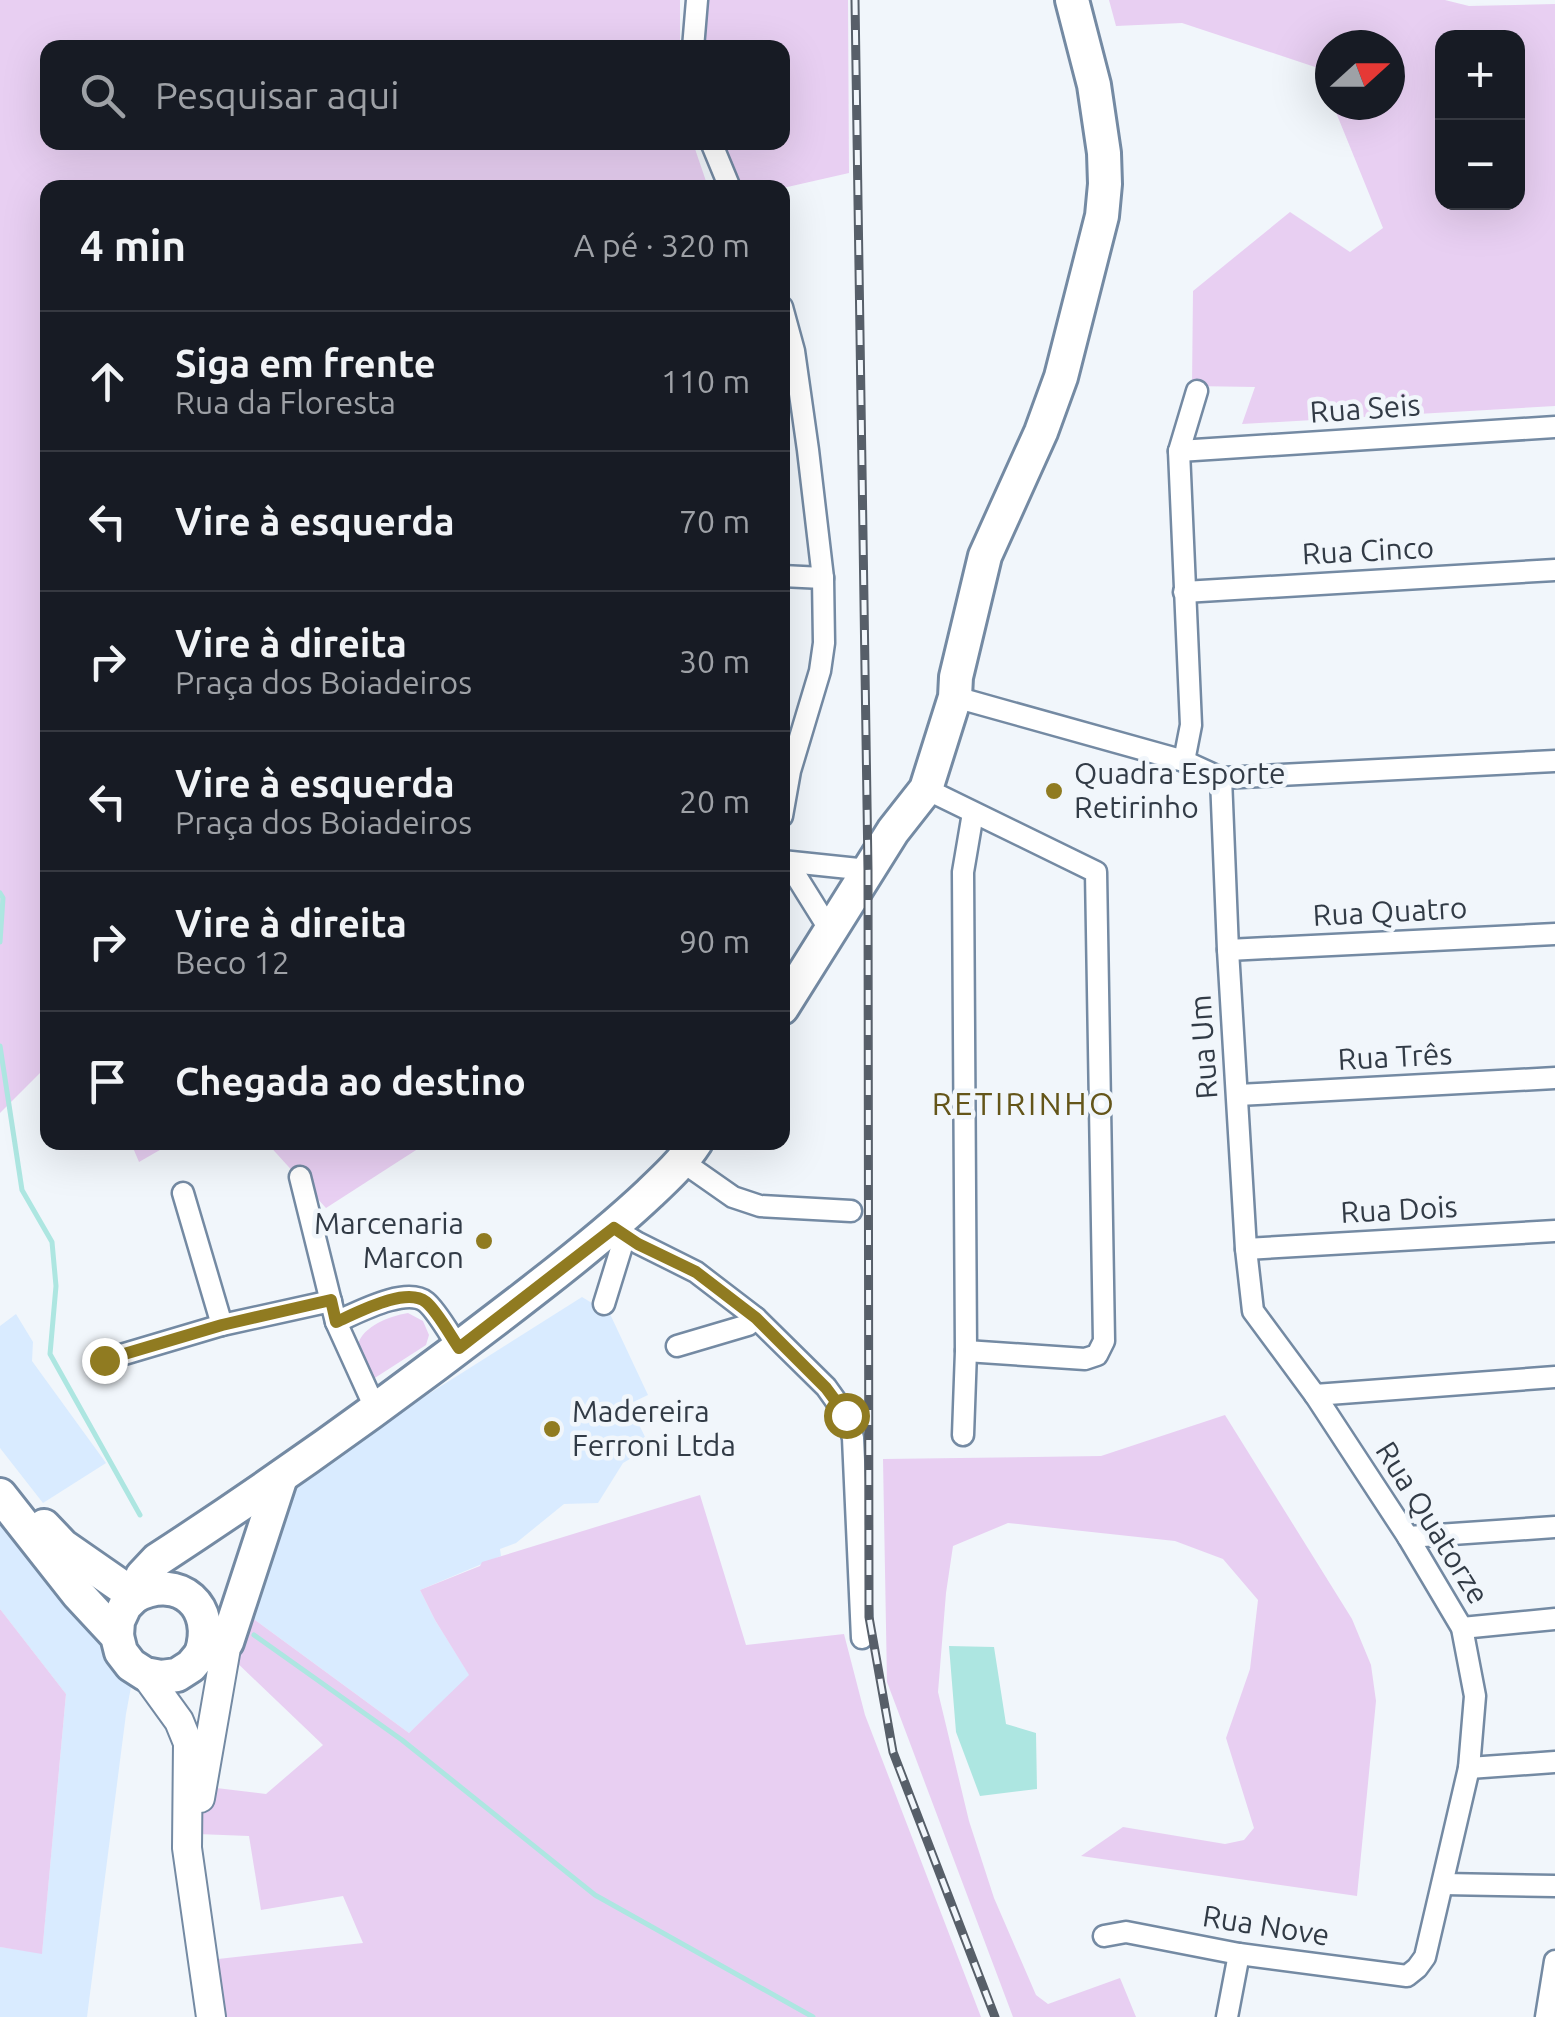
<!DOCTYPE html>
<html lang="pt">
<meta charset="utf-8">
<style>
body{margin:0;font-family:Ubuntu,sans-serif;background:#242831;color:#f1f3f6}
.controls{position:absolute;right:30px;top:30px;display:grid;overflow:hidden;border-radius:20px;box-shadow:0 10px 40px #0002}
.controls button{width:90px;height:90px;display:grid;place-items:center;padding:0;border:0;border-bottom:2px solid #363941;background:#171b24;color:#f1f3f6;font:50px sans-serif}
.compass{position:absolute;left:1315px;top:30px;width:90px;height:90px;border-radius:50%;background:#171b24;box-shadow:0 10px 40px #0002;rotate:69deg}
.stop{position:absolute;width:30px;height:30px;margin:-22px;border:8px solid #907b21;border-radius:50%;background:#fff}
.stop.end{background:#907b21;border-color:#fff;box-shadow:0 2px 10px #0008}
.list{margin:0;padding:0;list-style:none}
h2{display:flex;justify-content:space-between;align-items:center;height:130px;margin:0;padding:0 40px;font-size:42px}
h2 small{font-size:32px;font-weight:400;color:#9ea1a6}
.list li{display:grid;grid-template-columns:65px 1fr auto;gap:30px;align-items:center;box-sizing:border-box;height:140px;padding:0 40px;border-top:2px solid #363941}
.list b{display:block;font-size:38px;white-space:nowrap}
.list p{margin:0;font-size:32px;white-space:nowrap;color:#9ea1a6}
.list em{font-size:32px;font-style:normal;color:#9ea1a6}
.icon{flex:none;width:55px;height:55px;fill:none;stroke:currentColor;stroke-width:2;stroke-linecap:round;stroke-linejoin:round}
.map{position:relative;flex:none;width:1555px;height:2017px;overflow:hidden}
.search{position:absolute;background:#171b24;box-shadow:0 10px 40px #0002;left:40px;top:40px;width:750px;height:110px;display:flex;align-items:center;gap:25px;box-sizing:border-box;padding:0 35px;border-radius:20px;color:#9ea1a6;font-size:38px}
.panel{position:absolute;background:#171b24;box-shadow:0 10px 40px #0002;left:40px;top:180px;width:750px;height:970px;border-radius:20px}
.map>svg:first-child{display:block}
</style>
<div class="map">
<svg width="1555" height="2017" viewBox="0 0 1555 2017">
<rect width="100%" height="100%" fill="#f1f6fb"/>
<!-- built -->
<g fill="#d9ebff">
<polygon points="582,1297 610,1314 648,1395 629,1404 647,1441 640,1453 623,1463 598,1503 564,1504 516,1543 500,1549 501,1556 420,1590 435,1620 470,1676 409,1733 240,1609 280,1488"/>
<polygon points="16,1314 33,1342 32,1361 106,1463 43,1503 0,1448 0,1326"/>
<polygon points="0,1520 133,1676 126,1714 87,2017 0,2017 0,1947 42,1953 66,1694 0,1609"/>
</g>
<!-- green -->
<g fill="#e8cff2" fill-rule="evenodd">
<polygon points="0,0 680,0 680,47 48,48 48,142 693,143 708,187 48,188 47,1066 0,1113"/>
<polygon points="707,0 848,0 849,173 783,188 743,187 723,143 782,142 782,48 704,48 703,20"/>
<path d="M1109 0H1445L1469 6 1555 4V406L1242 424 1255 387 1192 386 1193 291 1290 212 1350 252 1383 228 1333 105H1390V45H1330V97L1318 68 1182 23 1116 26ZM1442 38H1518V202H1442Z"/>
<polygon points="131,1143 172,1143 139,1162"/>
<polygon points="267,1143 427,1143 326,1208"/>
<path d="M408 1313 423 1321 429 1335 426 1345 367 1383C364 1373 357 1362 357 1351 357 1328 389 1316 408 1313Z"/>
<polygon points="1225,1415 1352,1619 1371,1665 1376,1701 1357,1896 1081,1856 1123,1827 1225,1844 1244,1840 1254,1828 1226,1738 1250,1669 1258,1600 1223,1559 1175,1541 1008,1523 953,1546 946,1593 938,1692 969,1821 994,1898 1036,1995 1048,2004 1120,1978 1136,2017 1013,2017 887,1682 883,1459 1101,1456"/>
<polygon points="700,1495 746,1645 844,1634 865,1715 981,2017 218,2017 209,1960 363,1943 343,1896 261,1910 249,1836 197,1834 208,1787 266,1794 323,1745 230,1656 240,1609 409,1733 469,1675 435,1620 420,1590 480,1566 482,1562"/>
<polygon points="0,1609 66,1694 42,1954 0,1947"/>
</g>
<!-- water -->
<polygon fill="#ade6e1" points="949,1646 994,1647 1006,1724 1036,1733 1037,1789 980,1796 956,1732"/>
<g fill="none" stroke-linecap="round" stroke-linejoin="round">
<!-- stream -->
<g stroke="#ade6e1" stroke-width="5">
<polyline points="0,893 3,898 0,942"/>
<polyline points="0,1046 22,1190 52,1242 56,1286 50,1354 140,1515"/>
<polyline points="254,1635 402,1740 595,1895 813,2017"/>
</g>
<!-- street casing -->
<g stroke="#748aa3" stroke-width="25">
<g id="street">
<polyline points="693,48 697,0"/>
<polyline points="711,142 730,188"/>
<polyline points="782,307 794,351 808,450 823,578 824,643 820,671 790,771 782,816"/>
<polyline points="1179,451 1555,427"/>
<polyline points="782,576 823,578"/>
<polyline points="1184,592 1555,570"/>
<polyline points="955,697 1184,761 1221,778 1555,761"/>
<polyline points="1184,761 1191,725 1179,451 1197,391"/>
<polyline points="926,789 1096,872 1104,1341 1097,1355 1085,1359 966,1351"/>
<polyline points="782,861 868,870"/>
<polyline points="788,863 831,932"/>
<polyline points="1228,950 1555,934"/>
<polyline points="1238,1095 1555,1078"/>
<polyline points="683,1162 733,1197 760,1206 851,1211"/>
<polyline points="300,1177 336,1322 376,1410"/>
<polyline points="183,1193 222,1325"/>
<polyline points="613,1228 638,1243 696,1272 756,1318 826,1387 846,1415 853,1438 862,1638"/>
<polyline points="1246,1249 1555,1231"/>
<polyline points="604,1304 625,1236"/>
<path d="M336 1322C357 1313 406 1286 426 1302 437 1311 450 1335 459 1348"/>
<polyline points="677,1346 748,1325 756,1318"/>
<polyline points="104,1360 222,1325 331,1301"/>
<polyline points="1315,1395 1555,1377"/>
<polyline points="963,1435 966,1351 963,872 973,813"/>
<polyline points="1408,1537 1555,1527"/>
<polyline points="1462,1628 1555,1619"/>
<polyline points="1469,1768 1555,1762"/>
<polyline points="1443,1884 1555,1886"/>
<polyline points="1104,1936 1126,1932 1239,1954 1407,1976 1417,1968 1425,1957 1469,1768 1475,1696 1462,1628 1408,1537 1315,1395 1253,1311 1246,1249 1228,950 1221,778"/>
<polyline points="1227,2017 1239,1954"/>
<polyline points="1546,2017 1555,1961"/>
</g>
</g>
<!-- secondary casing -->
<g stroke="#748aa3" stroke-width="32">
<g id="secondary">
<polyline points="145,1674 179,1721 188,1743 187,1848 211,2017"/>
<polyline points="200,1798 227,1642"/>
</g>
</g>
<!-- primary casing -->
<g stroke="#748aa3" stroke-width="38">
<g id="primary">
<polyline points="782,1008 893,831 926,789 955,697 956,677 985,556 1041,432 1061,377 1102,216 1105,184 1104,153 1094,85 1072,0"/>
<polyline points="0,1495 78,1594 117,1636 121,1652 131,1665 145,1674 161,1677 177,1675 191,1666 201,1654 215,1651 227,1642 281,1477"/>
<polyline points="44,1526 63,1546 135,1596"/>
<path d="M135 1596C180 1573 217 1607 201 1654"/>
<path d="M117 1636 118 1621 125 1606 135 1596 142 1576 157 1560C286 1476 412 1385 534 1290 574 1259 613 1228 650 1193 667 1177 683 1162 696 1142"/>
</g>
</g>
<!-- street -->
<use href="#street" stroke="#fff" stroke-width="20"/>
<!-- secondary -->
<use href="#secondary" stroke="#fff" stroke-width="28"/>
<!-- primary -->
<use href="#primary" stroke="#fff" stroke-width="32"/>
<!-- rail casing -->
<g stroke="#575f69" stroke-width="9">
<polyline id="rail" points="855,0 868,870 869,1617 893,1752 995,2017"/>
</g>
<!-- rail -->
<use href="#rail" stroke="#f1f6fb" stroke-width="5" stroke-dasharray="15" stroke-linecap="butt"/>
</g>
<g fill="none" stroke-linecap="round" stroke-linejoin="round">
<!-- route -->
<path stroke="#907b21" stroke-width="12" d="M104 1360 222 1325 331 1300 336 1322C357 1313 406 1286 426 1302 437 1311 450 1335 459 1348L614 1228 638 1244 696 1272 756 1318 826 1388 846 1415"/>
</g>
<!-- markers -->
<g fill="#907b21" stroke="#f1f6fb" stroke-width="4">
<circle cx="1054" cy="791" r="10"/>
<circle cx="484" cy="1241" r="10"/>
<circle cx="552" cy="1429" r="10"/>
</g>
<g text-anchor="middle" stroke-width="9" stroke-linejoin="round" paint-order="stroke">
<!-- street labels -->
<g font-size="30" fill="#323b46" stroke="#f1f6fb">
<text transform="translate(1365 409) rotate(-4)" y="10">Rua Seis</text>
<text transform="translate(1368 551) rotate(-3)" y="10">Rua Cinco</text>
<text transform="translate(1390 912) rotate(-3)" y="10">Rua Quatro</text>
<text transform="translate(1204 1047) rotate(-94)" y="10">Rua Um</text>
<text transform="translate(1395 1057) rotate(-3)" y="10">Rua Três</text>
<text transform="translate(1399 1210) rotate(-3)" y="10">Rua Dois</text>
<text transform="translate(1432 1523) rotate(58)" y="10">Rua Quatorze</text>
<text transform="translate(1266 1926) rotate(9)" y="10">Rua Nove</text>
</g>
<!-- poi labels -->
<g font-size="30" fill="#323b46" stroke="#f1f6fb" text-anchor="start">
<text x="1074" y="784">Quadra Esporte<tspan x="1074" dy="34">Retirinho</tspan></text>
<text x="464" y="1234" text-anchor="end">Marcenaria<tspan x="464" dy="34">Marcon</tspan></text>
<text x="572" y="1422">Madereira<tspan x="572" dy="34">Ferroni Ltda</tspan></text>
</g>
<!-- neighbourhood labels -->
<g font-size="32" letter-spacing="2.5" fill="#645519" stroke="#f1f6fb">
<text x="1024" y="1115">RETIRINHO</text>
</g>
</g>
</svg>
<div class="controls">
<button>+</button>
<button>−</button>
</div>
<svg class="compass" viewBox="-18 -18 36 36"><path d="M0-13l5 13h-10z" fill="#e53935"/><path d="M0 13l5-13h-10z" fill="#9ea1a6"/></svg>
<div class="stop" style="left:846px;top:1415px"></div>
<div class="stop end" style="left:104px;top:1360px"></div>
<div class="search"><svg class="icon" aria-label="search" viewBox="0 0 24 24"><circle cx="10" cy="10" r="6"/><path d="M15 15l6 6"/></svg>Pesquisar aqui</div>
<section class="panel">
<h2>4 min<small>A pé · 320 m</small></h2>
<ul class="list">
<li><svg class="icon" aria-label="ahead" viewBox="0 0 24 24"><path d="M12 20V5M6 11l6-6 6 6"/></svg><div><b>Siga em frente</b><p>Rua da Floresta</p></div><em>110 m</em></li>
<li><svg class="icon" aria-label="left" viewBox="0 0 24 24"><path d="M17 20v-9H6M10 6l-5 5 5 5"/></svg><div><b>Vire à esquerda</b></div><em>70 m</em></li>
<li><svg class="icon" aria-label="right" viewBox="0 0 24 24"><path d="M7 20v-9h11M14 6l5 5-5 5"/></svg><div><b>Vire à direita</b><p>Praça dos Boiadeiros</p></div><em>30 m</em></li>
<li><svg class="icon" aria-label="left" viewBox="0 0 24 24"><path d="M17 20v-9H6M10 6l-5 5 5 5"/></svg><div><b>Vire à esquerda</b><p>Praça dos Boiadeiros</p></div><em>20 m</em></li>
<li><svg class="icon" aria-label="right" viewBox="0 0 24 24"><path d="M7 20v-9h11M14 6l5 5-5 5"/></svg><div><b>Vire à direita</b><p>Beco 12</p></div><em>90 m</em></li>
<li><svg class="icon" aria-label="arrive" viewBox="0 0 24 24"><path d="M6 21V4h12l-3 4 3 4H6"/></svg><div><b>Chegada ao destino</b></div></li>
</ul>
</section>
</div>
